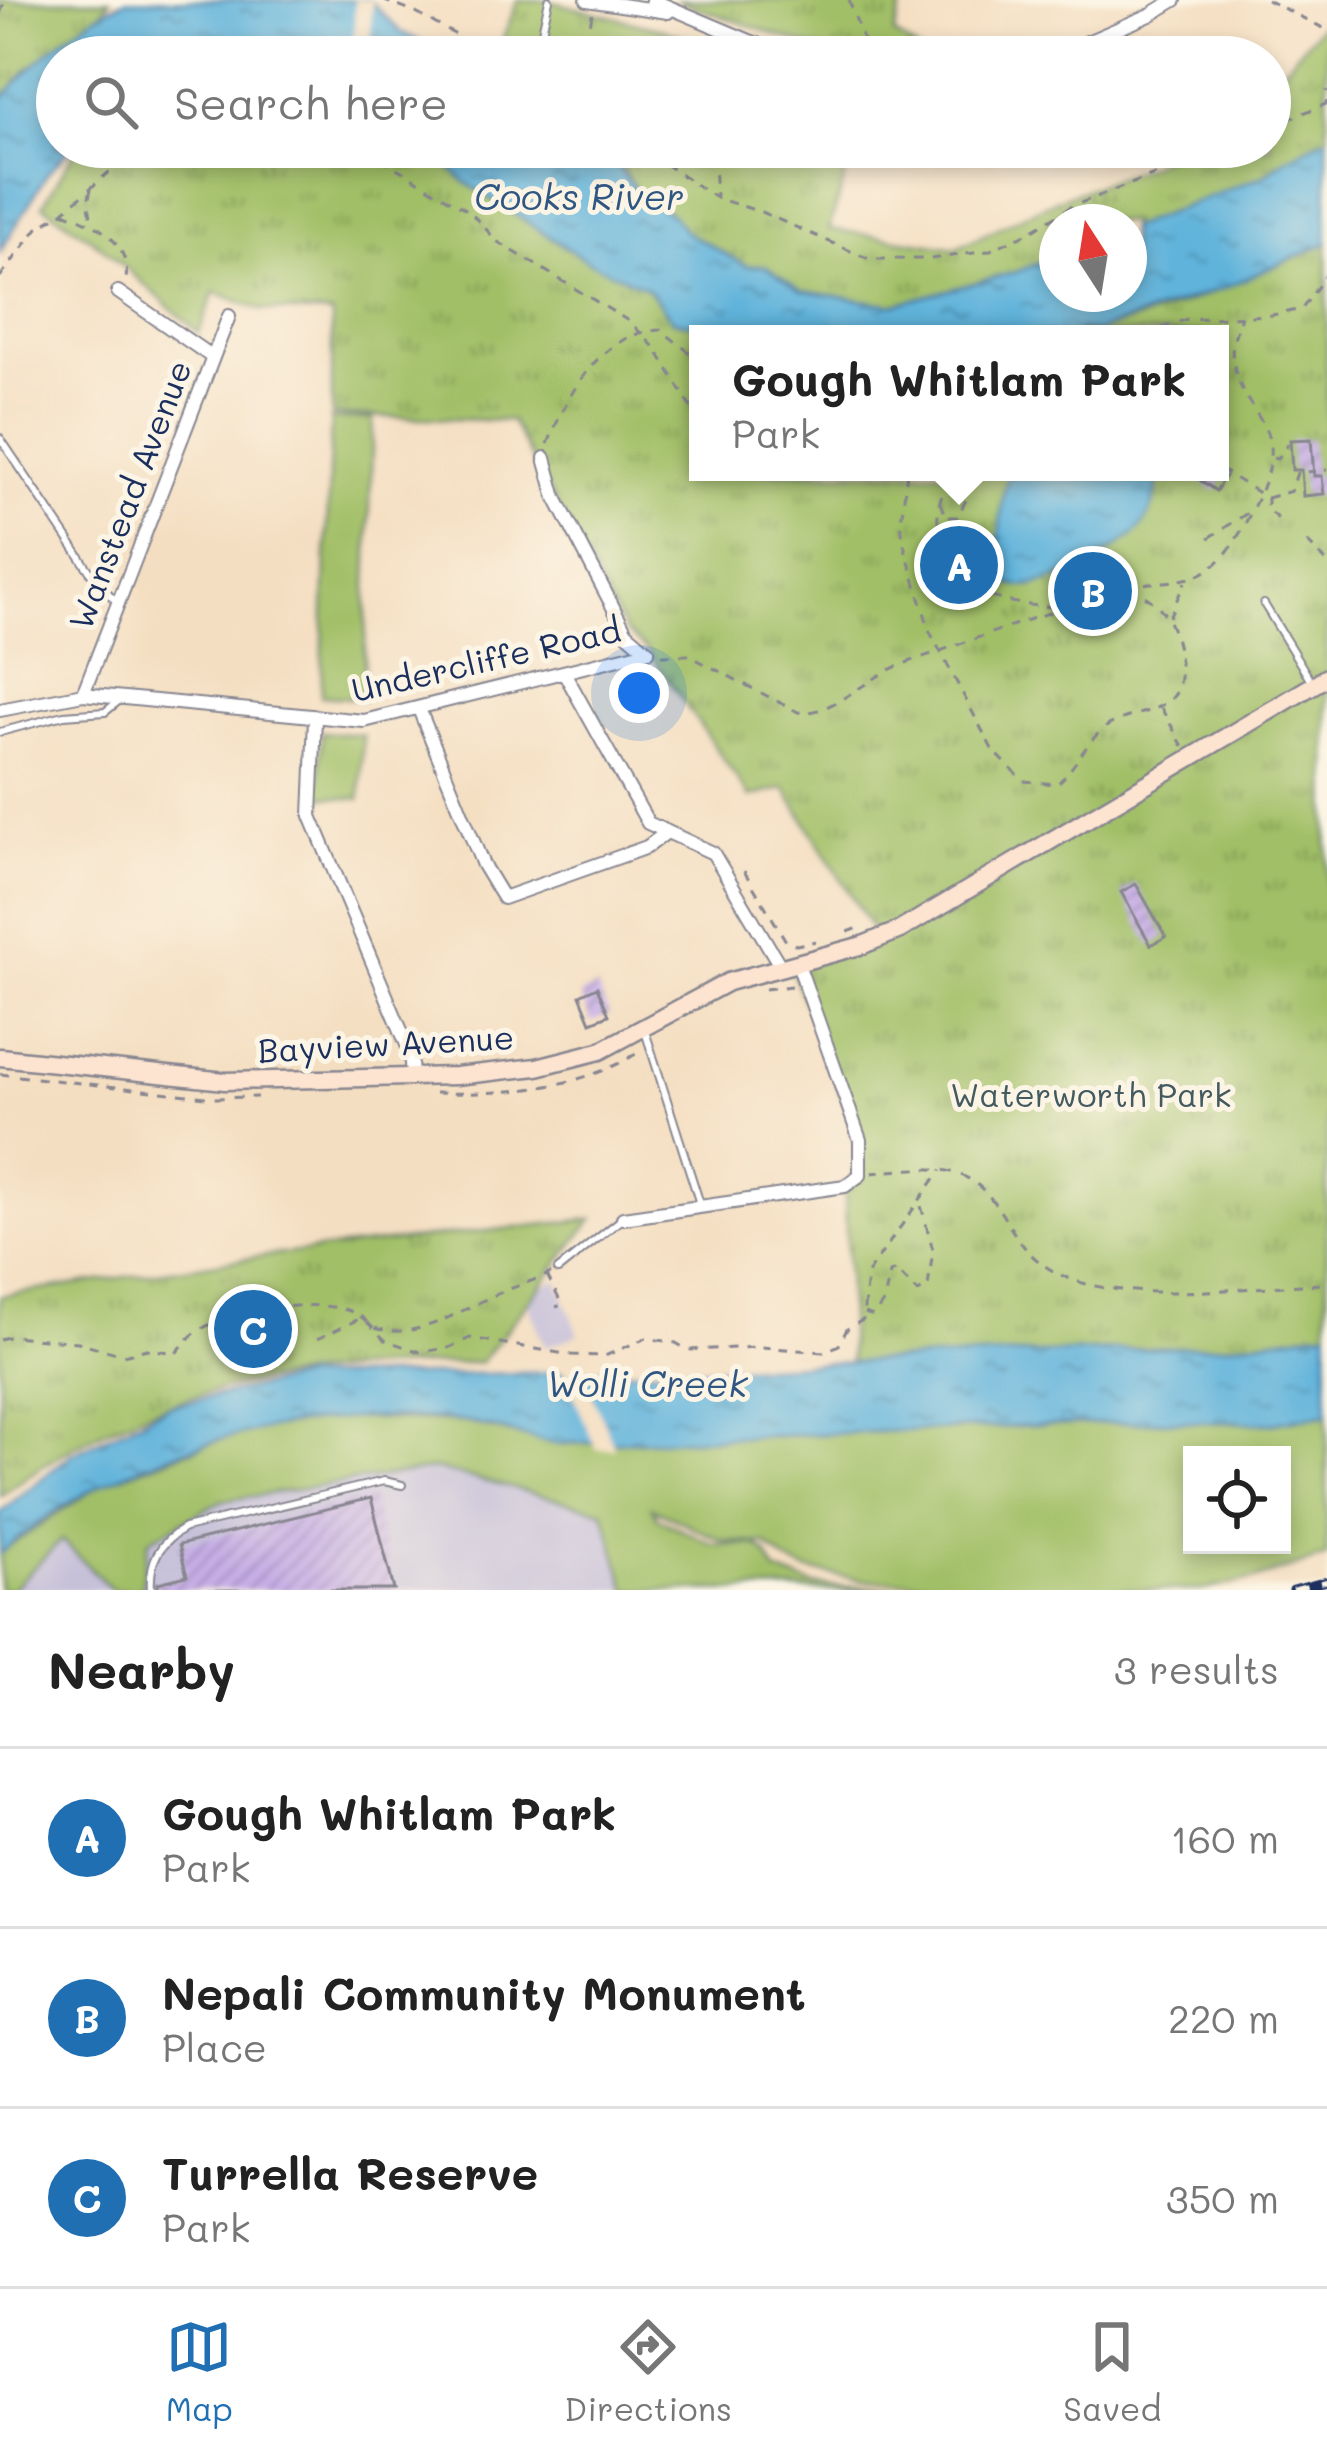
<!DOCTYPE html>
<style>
body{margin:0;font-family:Mali,sans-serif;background:#f2f2f2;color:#222}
.controls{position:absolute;right:36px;bottom:36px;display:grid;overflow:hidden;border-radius:0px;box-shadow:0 6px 18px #0003}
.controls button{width:108px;height:108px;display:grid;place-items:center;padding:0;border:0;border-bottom:3px solid #e0e0e0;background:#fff;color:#222;font:60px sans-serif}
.compass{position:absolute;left:1039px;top:204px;width:108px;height:108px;border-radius:50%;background:#fff;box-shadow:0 6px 18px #0003;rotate:348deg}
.you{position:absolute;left:639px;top:693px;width:42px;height:42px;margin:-30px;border:9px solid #fff;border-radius:50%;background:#1a73e8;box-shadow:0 0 0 18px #1a73e833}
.badge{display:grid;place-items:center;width:78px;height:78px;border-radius:50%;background:#1f6fb2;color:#fff;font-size:39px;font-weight:700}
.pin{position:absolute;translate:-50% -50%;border:6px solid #fff;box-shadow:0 3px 12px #0006}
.popup{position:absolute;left:689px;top:325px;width:540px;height:156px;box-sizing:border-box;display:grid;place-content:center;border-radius:0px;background:#fff;filter:drop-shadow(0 3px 9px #0005);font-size:39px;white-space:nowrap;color:#767676}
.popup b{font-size:45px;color:#222}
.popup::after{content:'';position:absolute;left:50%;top:100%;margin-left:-24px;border:24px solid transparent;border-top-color:#fff}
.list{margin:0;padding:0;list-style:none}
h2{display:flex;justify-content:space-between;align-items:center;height:156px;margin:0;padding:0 48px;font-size:51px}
h2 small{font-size:39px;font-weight:400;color:#767676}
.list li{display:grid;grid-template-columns:78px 1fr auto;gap:36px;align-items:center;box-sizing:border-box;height:180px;padding:0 48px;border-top:3px solid #e0e0e0}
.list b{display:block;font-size:45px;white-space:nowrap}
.list p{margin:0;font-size:39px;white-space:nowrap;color:#767676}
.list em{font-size:39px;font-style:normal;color:#767676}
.icon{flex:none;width:66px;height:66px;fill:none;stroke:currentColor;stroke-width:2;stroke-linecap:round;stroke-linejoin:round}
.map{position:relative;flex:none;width:1327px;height:1590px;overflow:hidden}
.search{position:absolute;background:#fff;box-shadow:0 6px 18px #0003;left:36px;right:36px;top:36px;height:132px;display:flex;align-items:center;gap:30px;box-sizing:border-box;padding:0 42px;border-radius:66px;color:#767676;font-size:45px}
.sheet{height:696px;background:#fff}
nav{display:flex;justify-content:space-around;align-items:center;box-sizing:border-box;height:168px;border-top:3px solid #e0e0e0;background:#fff;font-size:33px;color:#767676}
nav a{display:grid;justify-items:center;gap:6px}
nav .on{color:#1f6fb2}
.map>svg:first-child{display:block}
</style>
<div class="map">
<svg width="1327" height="1590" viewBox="0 0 1327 1590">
<defs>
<pattern id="park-tufts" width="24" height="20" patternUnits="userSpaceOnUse" patternTransform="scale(3)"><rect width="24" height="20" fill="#a1bf66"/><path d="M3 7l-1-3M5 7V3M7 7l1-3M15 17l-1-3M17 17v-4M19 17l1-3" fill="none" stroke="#829c57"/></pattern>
<pattern id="water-ripples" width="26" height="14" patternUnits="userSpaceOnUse" patternTransform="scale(3)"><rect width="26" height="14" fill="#60b3db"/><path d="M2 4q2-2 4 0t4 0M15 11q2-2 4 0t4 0" fill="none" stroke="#4e92b5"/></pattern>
<pattern id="building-hatch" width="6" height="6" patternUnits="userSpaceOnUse" patternTransform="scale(3)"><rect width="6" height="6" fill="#c7aee6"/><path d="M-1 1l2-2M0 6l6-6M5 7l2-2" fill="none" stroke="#a18ebe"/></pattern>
</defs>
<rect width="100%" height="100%" fill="#fcf5e5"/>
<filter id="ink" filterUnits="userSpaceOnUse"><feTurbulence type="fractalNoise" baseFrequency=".00833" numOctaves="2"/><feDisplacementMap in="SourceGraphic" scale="24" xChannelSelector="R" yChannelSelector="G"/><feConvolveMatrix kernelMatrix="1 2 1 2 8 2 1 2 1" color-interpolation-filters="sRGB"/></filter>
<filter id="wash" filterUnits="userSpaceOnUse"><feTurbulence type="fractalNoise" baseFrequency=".004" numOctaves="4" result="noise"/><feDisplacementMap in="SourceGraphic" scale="48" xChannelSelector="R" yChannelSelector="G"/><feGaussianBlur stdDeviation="2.7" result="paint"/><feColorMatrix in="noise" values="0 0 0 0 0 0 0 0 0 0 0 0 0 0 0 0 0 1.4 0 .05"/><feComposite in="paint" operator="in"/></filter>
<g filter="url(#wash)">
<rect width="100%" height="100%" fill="#f4dec1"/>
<!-- industrial -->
<g fill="#c6c0d9">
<polygon points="557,1280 579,1334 545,1347 524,1293"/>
<polygon points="435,1469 605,1511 627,1590 141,1590 149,1540 221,1501"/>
<polygon points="62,1540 112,1590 11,1590"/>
</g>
<!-- green -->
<g fill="#a1bf66" stroke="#5e7762" stroke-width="3" fill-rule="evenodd">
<polygon points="331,419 373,419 363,699 321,696"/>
<polygon points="322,732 363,735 360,799 318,796"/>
<path d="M1327 1413V1556L1257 1579 1202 1590H959L933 1582 863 1580 806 1570 786 1561 765 1544 721 1540 652 1508 658 1518 713 1544 756 1545 766 1553 775 1571 813 1585 914 1590H627L604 1511 435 1469 221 1501 149 1540 141 1590H112L62 1540 11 1590H0V1554L4 1550 103 1483 237 1433 331 1417 465 1422 555 1444 1166 1421 1274 1423ZM1192 1455H1282V1545H1192Z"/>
</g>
<!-- park -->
<g fill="url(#park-tufts)" stroke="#5e7762" stroke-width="3">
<polygon points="0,0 110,0 101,13 28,69 0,101"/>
<polygon points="518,0 545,0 661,29 745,57 496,57"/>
<polygon points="675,0 904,0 894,34 927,57 840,57"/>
<polygon points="1327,18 1327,137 1287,158 1265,175 1129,228 1129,222 1057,222 1057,256 1016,272 893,305 801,291 765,266 747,266 686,232 671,214 639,194 618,163 586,147 854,147 829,229 956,248 1059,199 1148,166 1182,147 1270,147 1270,84"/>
<path d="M77 147H428L464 181 491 199 589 261 647 288 674 321 693 324 713 334H698V472H1220V334H1074L1081 329C1117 339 1284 262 1327 243V1331L1226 1345 850 1362 845 1186 860 1174V1140L790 967 878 939 785 788 750 797 648 651 626 632 511 421 332 415V314L261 310 215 292 199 333 101 246 43 205Z"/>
<path d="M593 1219 481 1362C291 1372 158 1376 0 1496V1296L264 1256Z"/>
</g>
<!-- water -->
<g fill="url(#water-ripples)" stroke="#3e719c" stroke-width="3">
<path d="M126 0H369L401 32 455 57H57V147H71L47 174 0 252V101C34 62 78 22 126 0Z"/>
<polygon points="1327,137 1327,243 1224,288 1094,332 1081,329 1074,334 713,334 693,324 674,321 647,288 589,262 491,199 464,181 428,147 586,147 608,155 639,194 671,214 686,232 747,266 765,266 801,291 893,305 1016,272 1057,256 1057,294 1129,294 1129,228 1265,175 1287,158"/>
<path d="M1010 472H1158C1158 492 1152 517 1137 532 1118 550 1027 605 1004 580 991 566 999 543 1000 526 1002 507 1002 490 1010 472Z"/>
<path d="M1327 1331V1413L1274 1423 1166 1421 554 1444C525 1437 495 1427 465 1422 308 1401 120 1447 0 1554V1512L72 1454 169 1406 300 1378 702 1369 1226 1345Z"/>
</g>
<!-- pier -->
<g fill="#f4dec1">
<polygon points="355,0 372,0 370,57 353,57"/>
<polygon points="561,1365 579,1365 615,1448 596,1449"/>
</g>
<g id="blocks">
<!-- building -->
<g fill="url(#building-hatch)">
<polygon points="1311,439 1314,476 1322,476 1324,494 1303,496 1301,470 1292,470 1290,440"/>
<polygon points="1205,472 1225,476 1216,491 1200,480"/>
<polygon points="1136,884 1166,937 1151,945 1121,892"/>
<polygon points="597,987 609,1015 591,1022 580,995"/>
<polygon points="371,1498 394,1590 158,1590 158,1583 187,1576 179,1545"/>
</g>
</g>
</g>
<g filter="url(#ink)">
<use href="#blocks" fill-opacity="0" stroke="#888690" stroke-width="3"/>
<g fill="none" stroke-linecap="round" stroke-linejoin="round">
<!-- lane casing -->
<g stroke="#888690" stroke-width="10">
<g id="lane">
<polyline points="549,0 541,36 563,57"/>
<polyline points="656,147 659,160"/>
<polyline points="0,438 97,582 117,602"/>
<polyline points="1264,604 1312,683"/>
<polyline points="0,732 64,715 105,712 121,699"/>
<polyline points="645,1031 701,1207"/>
<polyline points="558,1270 623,1218"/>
<path d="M151 1590C149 1561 159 1542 185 1528L384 1481 402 1485"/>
</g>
</g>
<!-- street casing -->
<g stroke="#888690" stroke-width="16">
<g id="street">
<polyline points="587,0 668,12"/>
<polyline points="652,0 788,57"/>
<polyline points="1052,57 1150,15 1175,0"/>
<polyline points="118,292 212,357"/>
<polyline points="545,458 556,498 626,632 648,651"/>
<polyline points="565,674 648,823 713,853 782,969"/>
<polyline points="83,694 229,316"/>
<polyline points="419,709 483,865 503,898 647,847 667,832"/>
<polyline points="0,710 83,694 364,721 648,651"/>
<polyline points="315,718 311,816 410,1052 412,1075"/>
<polyline points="623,1218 845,1186 860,1175 860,1140 798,964"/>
</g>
</g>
<!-- secondary casing -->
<g stroke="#888690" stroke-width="21">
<polyline id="secondary" points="0,1057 225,1081 456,1076 537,1067 600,1051 728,982 863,945 900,930 1327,677"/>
</g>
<!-- path -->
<g stroke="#888690" stroke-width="3" stroke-dasharray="9 9" stroke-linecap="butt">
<polyline points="382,0 416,13 496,57"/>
<polyline points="849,0 868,55 874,57"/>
<polyline points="1267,0 1327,30"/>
<polyline points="0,13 6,0"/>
<polyline points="592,14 590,26 608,57"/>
<polyline points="1270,126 1326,104 1327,90"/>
<polyline points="292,147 343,158 383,160 469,211 498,242 630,322 656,349 691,407 698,411"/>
<polyline points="695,147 714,163 716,196"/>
<polyline points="665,164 716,198 761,212 869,259 930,259 988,251 1028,233 1070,207 1165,171 1204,147"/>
<polyline points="91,189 88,202 92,220"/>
<path d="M63 212C95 223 131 241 126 280"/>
<polyline points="0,277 38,228 63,212 138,147"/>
<polyline points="1145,334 1187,319 1272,315 1302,309 1327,273"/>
<path d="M548 444C568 393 600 332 661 330L698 359"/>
<polyline points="1273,458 1277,459 1288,444"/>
<polyline points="1220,469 1267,498 1267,510 1285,524"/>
<path d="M907 472 901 522 903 541 930 632 992 749 1023 781 1057 784C1076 767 1086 741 1106 727 1126 713 1157 714 1173 697 1188 680 1177 633 1166 616 1157 602 1143 595 1129 587"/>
<polyline points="965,472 966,487"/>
<polyline points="1267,498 1291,491 1297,473 1327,470"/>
<path d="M940 503 946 517H957L966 500 960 482H952C940 492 937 508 938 524 941 599 1007 604 1064 608"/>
<polyline points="1209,538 1249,512"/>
<polyline points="1307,542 1327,562"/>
<polyline points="1169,617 1185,582"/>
<path d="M662 655H688L798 712C830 717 870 675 903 664 978 638 1053 610 1129 587 1156 579 1182 586 1208 570 1232 554 1247 521 1259 495 1292 420 1243 422 1233 360 1230 346 1237 329 1241 316"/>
<polyline points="1161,708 1183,746"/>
<polyline points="744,871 786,941 796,945 816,941"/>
<polyline points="848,932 864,926"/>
<polyline points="765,989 791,986"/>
<polyline points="0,1074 214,1098 257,1097"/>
<path d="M435 1093C499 1095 586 1089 640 1051"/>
<path d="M872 1173C904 1170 944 1162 972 1181 1011 1207 1009 1255 1068 1278 1135 1305 1253 1285 1327 1284"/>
<polyline points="547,1275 562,1305 556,1307"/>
<polyline points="864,1313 874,1316 884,1301 890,1273 896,1270 918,1292 928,1287 933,1250 920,1202"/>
<polyline points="367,1322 385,1340 420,1352 448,1348 470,1338 571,1355 605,1356 646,1338 676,1343 688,1350 760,1347 824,1352 839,1345 847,1329 863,1320 867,1274 941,1170"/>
<path d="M375 1328C418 1341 458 1311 495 1295 513 1287 533 1281 551 1273"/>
<path d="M0 1339 12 1336 78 1342 123 1355 147 1349 176 1353C184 1344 192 1333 203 1328 237 1310 340 1291 367 1322"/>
<polyline points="317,1339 361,1318"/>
</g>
<!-- lane -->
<use href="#lane" stroke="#fff" stroke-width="6"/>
<!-- street -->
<use href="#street" stroke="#fff" stroke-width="12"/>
<!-- secondary -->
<use href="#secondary" stroke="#fde4d1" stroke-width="16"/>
<!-- rail casing -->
<g stroke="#1b2f5e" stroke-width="9">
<polyline id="rail" points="1293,1590 1327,1581"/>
</g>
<!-- rail -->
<use href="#rail" stroke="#fcf5e5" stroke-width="4.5" stroke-dasharray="14" stroke-linecap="butt"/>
</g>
</g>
<g text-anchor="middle" stroke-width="10" stroke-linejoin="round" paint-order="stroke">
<!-- street labels -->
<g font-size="33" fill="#1b2f5e" stroke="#fcf5e5">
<text transform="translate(130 495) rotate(-69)" y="12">Wanstead Avenue</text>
<text transform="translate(486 660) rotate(-13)" y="12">Undercliffe Road</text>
<text transform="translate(386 1044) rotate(-3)" y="12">Bayview Avenue</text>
</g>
<!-- park labels -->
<g font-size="33" fill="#435a60" stroke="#fcf5e5">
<text x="1091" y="1107">Waterworth Park</text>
</g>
<!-- water labels -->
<g font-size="36" font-style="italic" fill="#305784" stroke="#fcf5e5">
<text x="579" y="210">Cooks River</text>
<text x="647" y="1397">Wolli Creek</text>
</g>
</g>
</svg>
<div class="controls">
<button><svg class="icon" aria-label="locate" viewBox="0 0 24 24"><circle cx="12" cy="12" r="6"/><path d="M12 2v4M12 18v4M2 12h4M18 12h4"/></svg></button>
</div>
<svg class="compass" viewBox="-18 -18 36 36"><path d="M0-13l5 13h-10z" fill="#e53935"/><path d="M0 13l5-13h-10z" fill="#767676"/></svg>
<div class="you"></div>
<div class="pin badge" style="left:959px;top:565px">A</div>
<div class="popup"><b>Gough Whitlam Park</b>Park</div>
<div class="pin badge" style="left:1093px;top:591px">B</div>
<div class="pin badge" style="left:253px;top:1329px">C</div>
<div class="search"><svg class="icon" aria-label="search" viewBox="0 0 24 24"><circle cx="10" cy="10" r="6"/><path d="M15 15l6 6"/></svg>Search here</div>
</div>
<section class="sheet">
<h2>Nearby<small>3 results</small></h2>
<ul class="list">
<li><span class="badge">A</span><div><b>Gough Whitlam Park</b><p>Park</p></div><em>160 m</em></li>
<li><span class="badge">B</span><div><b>Nepali Community Monument</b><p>Place</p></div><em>220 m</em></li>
<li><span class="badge">C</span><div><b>Turrella Reserve</b><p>Park</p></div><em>350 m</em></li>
</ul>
</section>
<nav>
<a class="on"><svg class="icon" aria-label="map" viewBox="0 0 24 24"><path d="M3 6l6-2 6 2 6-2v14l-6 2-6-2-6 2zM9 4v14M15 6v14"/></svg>Map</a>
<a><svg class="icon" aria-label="directions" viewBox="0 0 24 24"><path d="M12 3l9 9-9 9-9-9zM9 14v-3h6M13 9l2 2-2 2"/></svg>Directions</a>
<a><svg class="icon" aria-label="saved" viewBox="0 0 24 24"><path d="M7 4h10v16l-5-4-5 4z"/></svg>Saved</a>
</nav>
